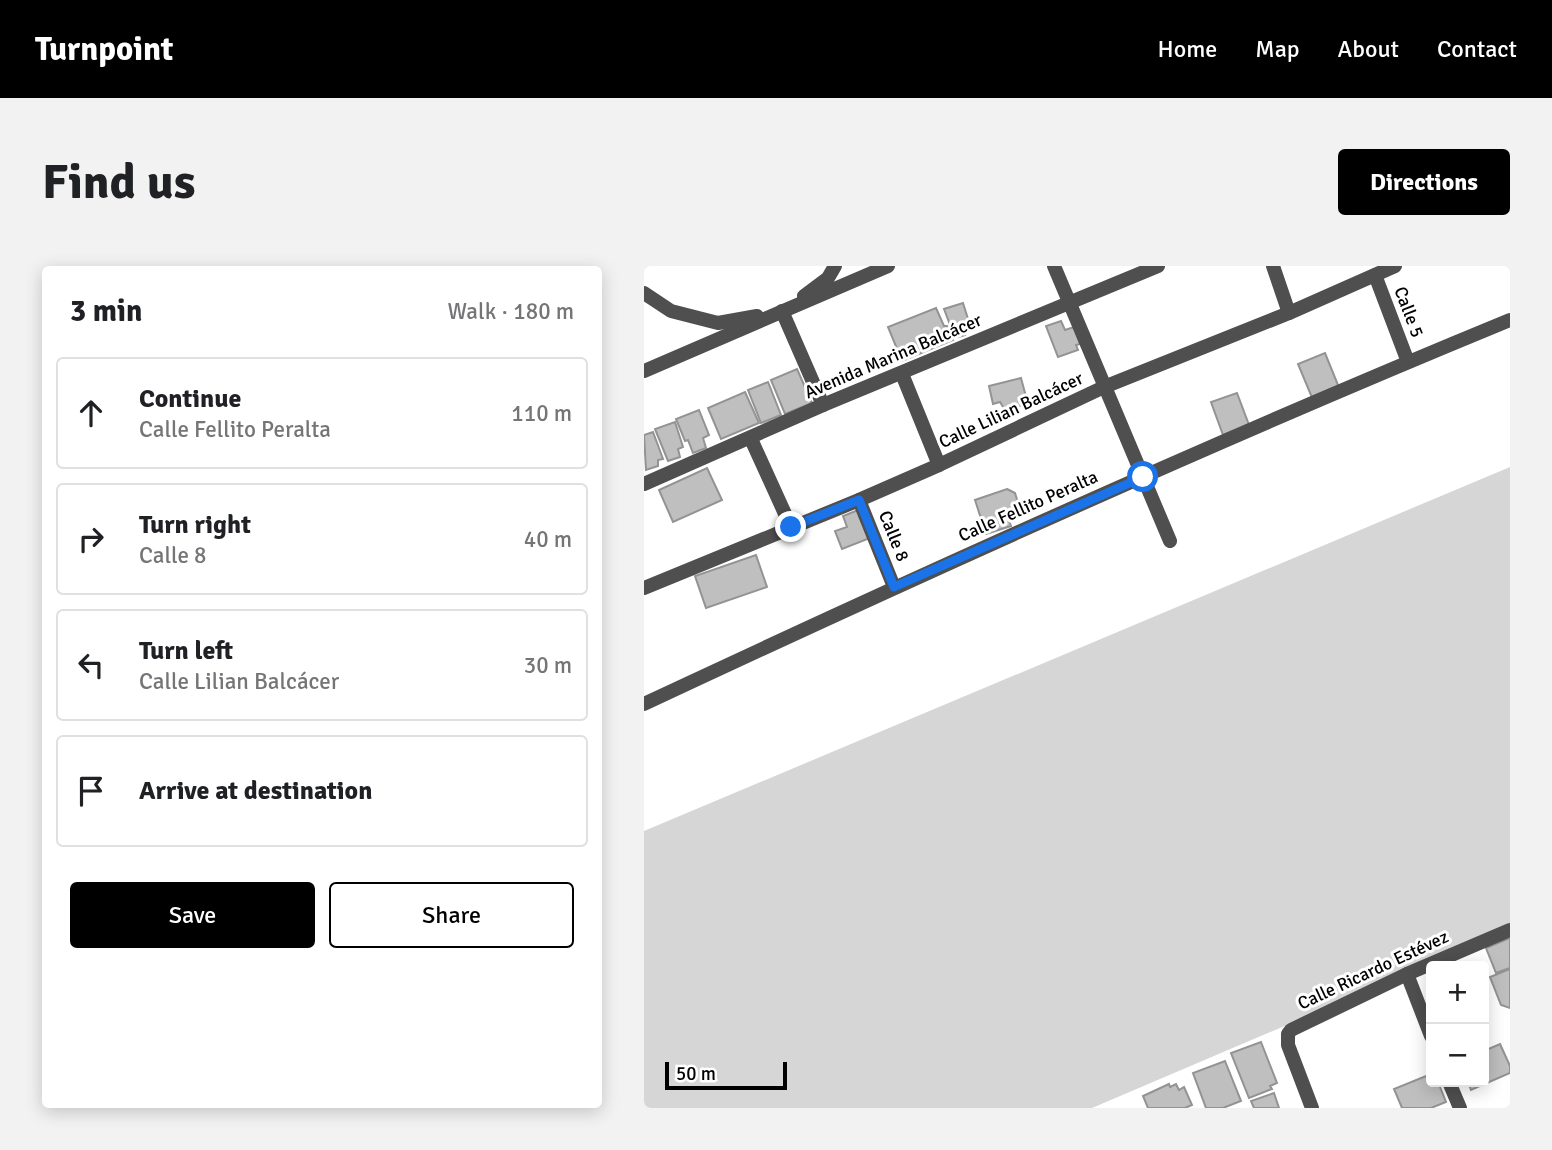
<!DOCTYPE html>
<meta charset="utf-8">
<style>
body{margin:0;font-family:Signika,sans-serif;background:#f2f2f2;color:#202124}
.controls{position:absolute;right:21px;bottom:21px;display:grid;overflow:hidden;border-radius:7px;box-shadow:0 4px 18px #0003}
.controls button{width:63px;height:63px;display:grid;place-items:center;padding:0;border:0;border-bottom:2px solid #e0e0e0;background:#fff;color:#202124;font:35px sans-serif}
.scale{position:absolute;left:21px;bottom:18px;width:122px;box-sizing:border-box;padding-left:7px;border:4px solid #000;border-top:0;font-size:19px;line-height:24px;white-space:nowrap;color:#000;-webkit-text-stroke:5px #fff;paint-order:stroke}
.stop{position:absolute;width:21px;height:21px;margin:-16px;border:5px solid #1a73e8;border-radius:50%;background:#fff}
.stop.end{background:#1a73e8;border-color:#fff;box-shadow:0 2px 7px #0008}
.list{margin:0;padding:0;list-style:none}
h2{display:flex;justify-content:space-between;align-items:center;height:91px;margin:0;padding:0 28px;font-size:30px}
h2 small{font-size:23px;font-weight:400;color:#757577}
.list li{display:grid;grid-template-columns:46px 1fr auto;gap:21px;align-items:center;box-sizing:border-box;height:112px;margin:0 14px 14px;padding:0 14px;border:2px solid #e0e0e0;border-radius:7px}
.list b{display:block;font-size:26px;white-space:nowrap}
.list p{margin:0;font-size:23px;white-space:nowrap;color:#757577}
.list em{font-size:23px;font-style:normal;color:#757577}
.actions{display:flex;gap:14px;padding:21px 28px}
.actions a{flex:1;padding:16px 0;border:2px solid #000;border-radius:7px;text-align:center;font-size:24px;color:#000}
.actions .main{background:#000;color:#fff}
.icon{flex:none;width:38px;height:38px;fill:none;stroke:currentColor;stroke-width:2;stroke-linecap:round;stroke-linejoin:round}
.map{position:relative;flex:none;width:866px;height:842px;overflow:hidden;border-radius:7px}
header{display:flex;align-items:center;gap:42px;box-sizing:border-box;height:98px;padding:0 35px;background:#000;color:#fff}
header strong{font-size:33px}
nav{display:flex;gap:38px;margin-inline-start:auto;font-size:24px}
.intro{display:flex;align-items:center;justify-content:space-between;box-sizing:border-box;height:168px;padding:0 42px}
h1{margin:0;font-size:49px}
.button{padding:18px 32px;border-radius:7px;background:#000;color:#fff;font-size:24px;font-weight:700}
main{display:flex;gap:42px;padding:0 42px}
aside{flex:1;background:#fff;border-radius:7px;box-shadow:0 4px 18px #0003}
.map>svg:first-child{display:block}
</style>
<header>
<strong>Turnpoint</strong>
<nav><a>Home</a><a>Map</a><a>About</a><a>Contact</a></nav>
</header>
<div class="intro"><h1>Find us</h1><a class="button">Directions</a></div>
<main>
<aside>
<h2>3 min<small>Walk · 180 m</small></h2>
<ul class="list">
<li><svg class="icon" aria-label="ahead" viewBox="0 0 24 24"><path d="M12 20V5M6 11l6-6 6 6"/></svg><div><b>Continue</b><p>Calle Fellito Peralta</p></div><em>110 m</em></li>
<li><svg class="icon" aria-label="right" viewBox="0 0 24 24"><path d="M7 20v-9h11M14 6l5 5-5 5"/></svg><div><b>Turn right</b><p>Calle 8</p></div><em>40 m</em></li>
<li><svg class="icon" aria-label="left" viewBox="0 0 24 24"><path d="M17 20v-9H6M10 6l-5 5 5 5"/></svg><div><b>Turn left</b><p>Calle Lilian Balcácer</p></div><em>30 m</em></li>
<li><svg class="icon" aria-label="arrive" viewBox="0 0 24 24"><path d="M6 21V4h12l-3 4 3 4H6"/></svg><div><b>Arrive at destination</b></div></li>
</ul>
<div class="actions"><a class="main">Save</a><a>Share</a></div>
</aside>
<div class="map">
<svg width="866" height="842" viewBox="0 0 866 842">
<rect width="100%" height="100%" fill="#fff"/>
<!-- green -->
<polygon fill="#d6d6d6" points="866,201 866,664 448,842 0,842 0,565"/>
<!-- building -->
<g fill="#bfbfbf" stroke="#939393" stroke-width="2">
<polygon points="319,37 326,59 319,61 321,69 311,72 300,43"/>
<polygon points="292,42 300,60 303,60 309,74 258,95 244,61"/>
<polygon points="417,55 421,64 430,61 436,78 432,79 434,84 414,91 402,60"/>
<polygon points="681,87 696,124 669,134 654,98"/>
<polygon points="153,103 168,137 141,148 127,114"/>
<polygon points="377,112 384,138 361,144 356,136 349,138 345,120"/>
<polygon points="124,116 137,149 117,157 104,124"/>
<polygon points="101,126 115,157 77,173 64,142"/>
<polygon points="593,127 605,159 579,169 567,136"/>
<polygon points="55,144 65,169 59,172 62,182 49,187 44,174 41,175 32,153"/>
<polygon points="31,156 39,181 34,183 36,191 24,195 11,163"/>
<polygon points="9,166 19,193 14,194 14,200 2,204 0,169"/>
<polygon points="63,202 78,234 29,256 15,224"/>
<polygon points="363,223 371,227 378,250 365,254 367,260 342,268 331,234"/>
<polygon points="214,244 226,272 198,283 191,265 203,261 199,250"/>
<polygon points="112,289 123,321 62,342 51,310"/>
<polygon points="866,672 866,702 852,707 842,682"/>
<polygon points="866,703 866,742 857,739 846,711"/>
<polygon points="617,776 633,817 626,820 628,823 605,832 587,787"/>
<polygon points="856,778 866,800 866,807 827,824 824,816 840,816 840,785"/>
<polygon points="581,795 597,835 579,842 562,842 549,807"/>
<polygon points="787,808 787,816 794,816 802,836 787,842 758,842 750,823"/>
<polygon points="525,818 526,821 532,818 535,824 540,821 548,839 541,842 504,842 499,830"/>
<polygon points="630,827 635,842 610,842 607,835"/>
</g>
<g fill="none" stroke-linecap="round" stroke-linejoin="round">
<!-- minor -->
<g stroke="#4f4f4f" stroke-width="14">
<polyline points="410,0 526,275"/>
<polyline points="629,0 645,47"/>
<polyline points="731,9 764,96"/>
<polyline points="0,27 27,45 74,57 113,50"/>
<polyline points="160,30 184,12 191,0"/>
<polyline points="138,45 179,139"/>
<polyline points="0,105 244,0"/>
<polyline points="258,108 295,199"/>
<polyline points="107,173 147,261"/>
<polyline points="0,218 179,139 514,0"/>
<polyline points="215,234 250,321"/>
<polyline points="0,322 215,234 295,199 460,121 645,47 751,0"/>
<path d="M0 438C286 304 574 174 866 54"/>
<polyline points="763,708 787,770"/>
<polyline points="805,816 816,842"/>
<polyline points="668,842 644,779 644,768 647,764 763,708 866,664"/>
</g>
</g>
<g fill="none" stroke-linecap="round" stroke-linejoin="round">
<!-- route -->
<polyline stroke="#1a73e8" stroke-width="9" points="147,261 215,234 250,321 499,211"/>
</g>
<g text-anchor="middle" stroke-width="6" stroke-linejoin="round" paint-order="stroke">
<!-- street labels -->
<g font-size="18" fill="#000" stroke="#fff">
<text transform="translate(765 46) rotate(69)" y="6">Calle 5</text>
<text transform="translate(249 90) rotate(-23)" y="6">Avenida Marina Balcácer</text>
<text transform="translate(367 144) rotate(-25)" y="6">Calle Lilian Balcácer</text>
<text transform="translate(384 240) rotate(-24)" y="6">Calle Fellito Peralta</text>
<text transform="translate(250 270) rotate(68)" y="6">Calle 8</text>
<text transform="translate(729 704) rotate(-25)" y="6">Calle Ricardo Estévez</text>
</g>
</g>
</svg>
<div class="controls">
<button>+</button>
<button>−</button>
</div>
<div class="scale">50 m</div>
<div class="stop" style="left:499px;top:211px"></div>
<div class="stop end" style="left:147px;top:261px"></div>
</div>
</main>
